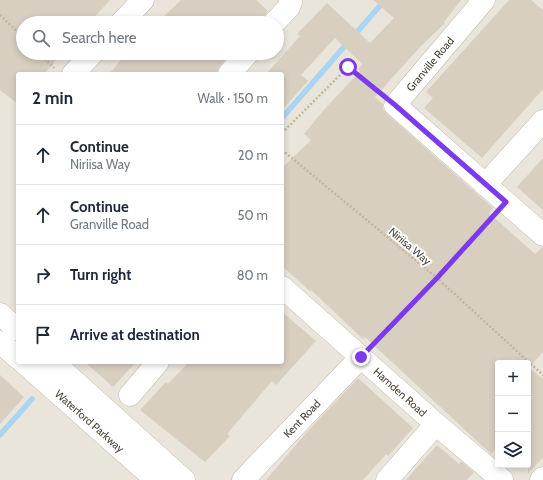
<!DOCTYPE html>
<meta charset="utf-8">
<style>
body{margin:0;font-family:Cabin,sans-serif;background:#f6f6f7;color:#1f2937}
.controls{position:absolute;right:12px;bottom:12px;display:grid;overflow:hidden;border-radius:4px;box-shadow:0 2px 6px #0003}
.controls button{width:36px;height:36px;display:grid;place-items:center;padding:0;border:0;border-bottom:1px solid #e0e1e3;background:#fff;color:#1f2937;font:20px sans-serif}
.stop{position:absolute;width:12px;height:12px;margin:-9px;border:3px solid #7c3aed;border-radius:50%;background:#fff}
.stop.end{background:#7c3aed;border-color:#fff;box-shadow:0 1px 4px #0008}
.list{margin:0;padding:0;list-style:none}
h2{display:flex;justify-content:space-between;align-items:center;height:52px;margin:0;padding:0 16px;font-size:17px}
h2 small{font-size:13px;font-weight:400;color:#747a83}
.list li{display:grid;grid-template-columns:26px 1fr auto;gap:12px;align-items:center;box-sizing:border-box;height:60px;padding:0 16px;border-top:1px solid #e0e1e3}
.list b{display:block;font-size:15px;white-space:nowrap}
.list p{margin:0;font-size:13px;white-space:nowrap;color:#747a83}
.list em{font-size:13px;font-style:normal;color:#747a83}
.icon{flex:none;width:22px;height:22px;fill:none;stroke:currentColor;stroke-width:2;stroke-linecap:round;stroke-linejoin:round}
.map{position:relative;flex:none;width:543px;height:480px;overflow:hidden}
.search{position:absolute;background:#fff;box-shadow:0 2px 6px #0003;left:16px;top:16px;width:268px;height:44px;display:flex;align-items:center;gap:10px;box-sizing:border-box;padding:0 14px;border-radius:22px;color:#747a83;font-size:15px}
.panel{position:absolute;background:#fff;box-shadow:0 2px 6px #0003;left:16px;top:72px;width:268px;height:292px;border-radius:4px}
.map>svg:first-child{display:block}
</style>
<div class="map">
<svg width="543" height="480" viewBox="0 0 543 480">
<rect width="100%" height="100%" fill="#f6f3ec"/>
<!-- residential -->
<path fill="#eae5da" fill-rule="evenodd" d="M0 0H543V480H0ZM23 23H277V53H23ZM18 74H282V362H18ZM498 363H528V465H498Z"/>
<g fill="none" stroke-linecap="round" stroke-linejoin="round">
<!-- stream -->
<g stroke="#a9d4f2" stroke-width="5.5">
<polyline points="282,118 385,0"/>
<polyline points="0,435 32,399"/>
</g>
</g>
<!-- building -->
<g fill="#d8cfc1">
<polygon points="0,0 110,0 89,23 23,23 23,53 62,53 44,74 18,74 18,104 0,90"/>
<polygon points="181,0 256,0 268,11 262,20 262,23 157,23"/>
<polygon points="373,0 461,0 444,22 445,23 420,47 375,97 383,104 383,109 387,114 493,208 489,213 535,254 543,247 543,352 533,363 498,363 498,446 491,454 365,337 363,339 311,290 310,291 282,266 282,168 311,140 304,134 322,112 360,71 358,69 362,64 335,38 301,75 308,81 282,110 282,74 266,74 300,36 297,34 327,3 370,43 394,18"/>
<polygon points="509,0 531,0 543,10 543,89 482,158 424,108 433,98 426,92"/>
<polygon points="127,53 231,53 220,66 216,74 109,74"/>
<polygon points="543,158 543,210 517,187"/>
<polygon points="282,312 316,341 276,385 272,381 227,434 230,436 205,462 140,410 166,382 168,384 189,362 282,362"/>
<polygon points="85,362 136,362 113,387"/>
<polygon points="528,367 543,379 543,457 528,474"/>
<polygon points="0,375 24,397 0,424"/>
<polygon points="358,378 413,428 388,456 386,454 363,480 266,480 307,432"/>
<polygon points="437,445 459,464 461,461 474,472 467,480 406,480"/>
</g>
<g fill="none" stroke-linecap="round" stroke-linejoin="round">
<!-- minor casing -->
<g stroke="#c2bbae" stroke-width="23">
<g id="minor">
<polyline points="484,0 395,105 543,235"/>
<polyline points="121,23 143,0"/>
<polyline points="274,23 289,7 291,2 290,0"/>
<polyline points="73,74 93,53"/>
<polyline points="229,74 248,53"/>
<polyline points="485,185 543,121"/>
<path id="s1" d="M282 287 436 424 502 480"/>
<polyline points="0,314 18,330"/>
<polyline points="0,342 18,358"/>
<path id="s2" d="M23 362 156 480"/>
<polyline points="53,362 184,480"/>
<polyline points="130,395 158,362"/>
<path id="s3" d="M243 480 361 357"/>
<polyline points="387,480 436,424"/>
<polyline points="541,480 543,478"/>
</g>
</g>
<!-- path -->
<g stroke="#c4b79f" stroke-width="2.5" stroke-dasharray="2 2" stroke-linecap="butt">
<polyline points="0,15 23,37"/>
<polyline points="39,53 54,68"/>
<polyline points="282,133 348,67 379,92"/>
<polyline points="282,150 437,278 543,375"/>
<polyline points="374,344 437,278 493,216"/>
</g>
<!-- minor -->
<use href="#minor" stroke="#fff" stroke-width="22"/>
</g>
<g fill="none" stroke-linecap="round" stroke-linejoin="round">
<!-- route -->
<polyline stroke="#7c3aed" stroke-width="5" points="348,67 395,105 506,202 437,278 361,357"/>
</g>
<g text-anchor="middle" stroke-width="4" stroke-linejoin="round" paint-order="stroke">
<!-- street labels -->
<g font-size="11" fill="#4b4439" stroke="#fff">
<text transform="translate(430 64) rotate(-50)" y="4">Granville Road</text>
<text transform="translate(410 246) rotate(40)" y="4">Niriisa Way</text>
<text dy="4" stroke="none"><textPath href="#s1" startOffset="158">Hamden Road</textPath></text>
<text dy="4" stroke="none"><textPath href="#s3" startOffset="85">Kent Road</textPath></text>
<text dy="4" stroke="none"><textPath href="#s2" startOffset="89">Waterford Parkway</textPath></text>
</g>
</g>
</svg>
<div class="controls">
<button>+</button>
<button>−</button>
<button><svg class="icon" aria-label="layers" viewBox="0 0 24 24"><path d="M12 4l9 5-9 5-9-5zM3 14l9 5 9-5"/></svg></button>
</div>
<div class="stop" style="left:348px;top:67px"></div>
<div class="stop end" style="left:361px;top:357px"></div>
<div class="search"><svg class="icon" aria-label="search" viewBox="0 0 24 24"><circle cx="10" cy="10" r="6"/><path d="M15 15l6 6"/></svg>Search here</div>
<section class="panel">
<h2>2 min<small>Walk · 150 m</small></h2>
<ul class="list">
<li><svg class="icon" aria-label="ahead" viewBox="0 0 24 24"><path d="M12 20V5M6 11l6-6 6 6"/></svg><div><b>Continue</b><p>Niriisa Way</p></div><em>20 m</em></li>
<li><svg class="icon" aria-label="ahead" viewBox="0 0 24 24"><path d="M12 20V5M6 11l6-6 6 6"/></svg><div><b>Continue</b><p>Granville Road</p></div><em>50 m</em></li>
<li><svg class="icon" aria-label="right" viewBox="0 0 24 24"><path d="M7 20v-9h11M14 6l5 5-5 5"/></svg><div><b>Turn right</b></div><em>80 m</em></li>
<li><svg class="icon" aria-label="arrive" viewBox="0 0 24 24"><path d="M6 21V4h12l-3 4 3 4H6"/></svg><div><b>Arrive at destination</b></div></li>
</ul>
</section>
</div>
